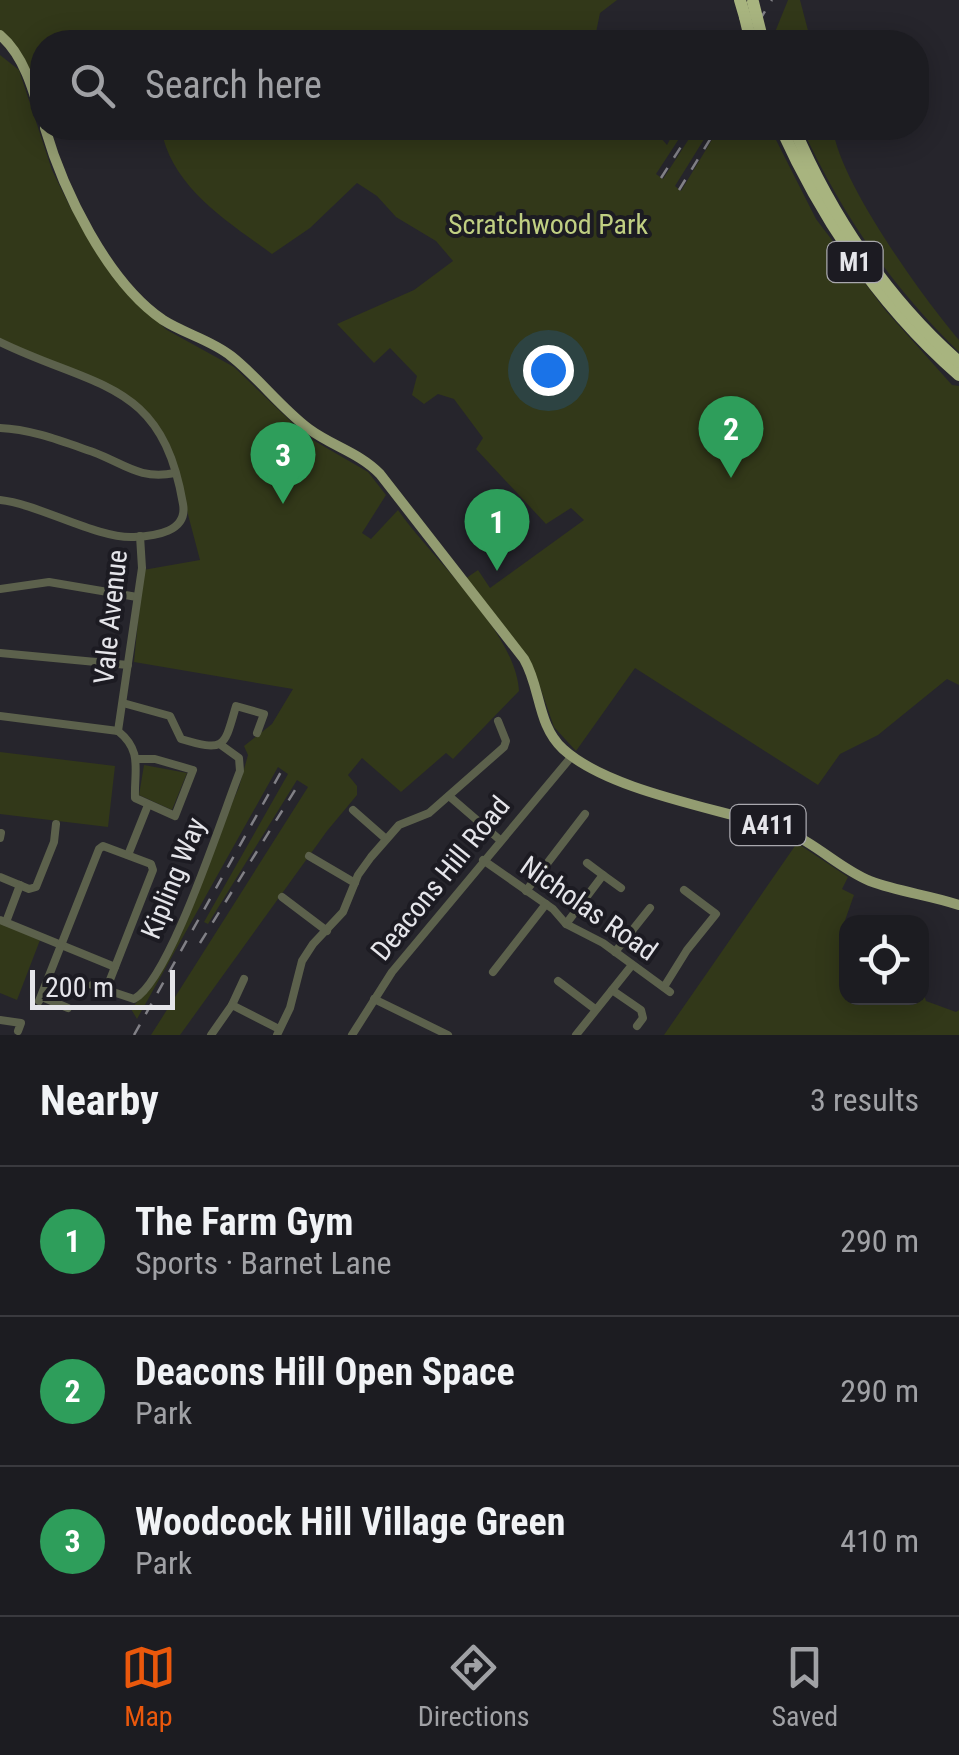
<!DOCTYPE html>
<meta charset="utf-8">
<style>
body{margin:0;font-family:"Roboto Condensed",sans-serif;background:#25252a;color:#f1f3f6}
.controls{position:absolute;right:30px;bottom:30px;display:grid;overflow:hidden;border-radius:20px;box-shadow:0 5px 25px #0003}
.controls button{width:90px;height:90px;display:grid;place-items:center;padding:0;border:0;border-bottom:2px solid #3a3a3f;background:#1c1c21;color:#f1f3f6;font:50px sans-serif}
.scale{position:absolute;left:30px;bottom:25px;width:145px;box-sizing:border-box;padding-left:10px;border:5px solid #e5e5ea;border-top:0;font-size:28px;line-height:35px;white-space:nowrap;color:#e5e5ea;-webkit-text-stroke:8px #1c1b22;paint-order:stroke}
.you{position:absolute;left:548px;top:370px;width:35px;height:35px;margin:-25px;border:8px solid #fff;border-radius:50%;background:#1a73e8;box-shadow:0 0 0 15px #1a73e833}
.badge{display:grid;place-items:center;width:65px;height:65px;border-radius:50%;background:#ea580c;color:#fff;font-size:32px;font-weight:700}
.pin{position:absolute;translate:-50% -82px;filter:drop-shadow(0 2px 5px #0008)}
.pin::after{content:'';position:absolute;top:52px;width:35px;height:30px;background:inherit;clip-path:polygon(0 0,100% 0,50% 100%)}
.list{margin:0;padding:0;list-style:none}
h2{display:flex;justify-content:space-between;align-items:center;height:130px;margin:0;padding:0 40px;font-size:42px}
h2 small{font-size:32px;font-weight:400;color:#a0a1a5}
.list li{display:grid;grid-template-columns:65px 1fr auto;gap:30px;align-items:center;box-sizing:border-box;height:150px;padding:0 40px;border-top:2px solid #3a3a3f}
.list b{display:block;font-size:38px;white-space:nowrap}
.list p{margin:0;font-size:32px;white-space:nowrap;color:#a0a1a5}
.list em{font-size:32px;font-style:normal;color:#a0a1a5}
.icon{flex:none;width:55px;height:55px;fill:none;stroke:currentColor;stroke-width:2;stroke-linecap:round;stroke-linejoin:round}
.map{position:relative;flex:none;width:959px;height:1035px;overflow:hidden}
.search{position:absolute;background:#1c1c21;box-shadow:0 5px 25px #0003;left:30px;right:30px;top:30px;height:110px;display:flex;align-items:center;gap:25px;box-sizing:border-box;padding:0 35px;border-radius:40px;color:#a0a1a5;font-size:38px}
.sheet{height:580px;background:#1c1c21}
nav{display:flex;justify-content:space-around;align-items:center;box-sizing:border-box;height:140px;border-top:2px solid #3a3a3f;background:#1c1c21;font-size:28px;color:#a0a1a5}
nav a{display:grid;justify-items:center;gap:5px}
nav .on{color:#ea580c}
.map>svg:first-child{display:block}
</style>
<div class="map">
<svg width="959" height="1035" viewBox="0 0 959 1035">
<rect width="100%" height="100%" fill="#26252c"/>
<!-- green -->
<g fill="#323819">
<polygon points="0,0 617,0 600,13 594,42 42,42 42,108 0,33"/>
<polygon points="788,0 800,0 811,42 771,42"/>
<path d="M0 55 19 70 52 170 70 207 101 257 146 312 167 330 234 367 306 436 368 472 386 495 362 533 371 539 398 510C431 558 516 632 519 691L453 759 446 753 401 792 362 758 348 775 357 786V795L327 831 180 1035H151L308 787 297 780 208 924 204 922 288 774 278 767 137 1019 131 1009 155 981 239 787 248 755 244 746 272 724 293 689 134 662 143 570 200 560 171 450C141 376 61 374 0 338Z"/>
<path d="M161 128H652L667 145 676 128H686L656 174 663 179 696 128H711L675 186 681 191 719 128H770L816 219 886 311 952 385 959 386V685L947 679 878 735 840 754 818 785 635 668 576 751 554 727 538 681 465 579 478 570 490 588 584 520 571 508 546 524 476 449 483 438 454 399 438 394 424 404 412 395 417 376 390 348 374 363 337 324 414 290 453 261 436 241 396 217 377 196 357 183 310 228 272 254C227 221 171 187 161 128Z"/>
<path d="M802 128H833C838 180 923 298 959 340V352C891 286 841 213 802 128Z"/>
<polygon points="0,752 115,766 108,827 0,814"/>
<polygon points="144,765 187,773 172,810 139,795"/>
<polygon points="797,843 848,877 842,889 854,895 843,926 846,929 846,998 922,998 922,988 926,1001 956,1012 959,1010 959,1035 664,1035"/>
<polygon points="0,923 40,940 17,1000 0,993"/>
</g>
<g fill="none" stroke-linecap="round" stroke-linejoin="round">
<!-- minor -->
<g stroke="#5c614c" stroke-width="8">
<path d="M0 342C97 389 162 380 183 504 188 532 155 536 134 537 97 539 39 504 0 500"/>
<path d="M0 428C31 429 64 442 93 452 125 464 139 480 175 473"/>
<polyline points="0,589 49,582 137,597"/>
<polyline points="0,653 128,665"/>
<path d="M123 703 170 716 181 739C225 752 224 748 236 706L264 714 257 733"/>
<polyline points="0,716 118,731"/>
<path d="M118 731C143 751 134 770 135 798L175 816 193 770 155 759H138"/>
<polyline points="118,731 142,568 140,536"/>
<polyline points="449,796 500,840"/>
<polyline points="353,810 386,839"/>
<polyline points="0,838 1,833"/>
<polyline points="128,855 148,805"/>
<polyline points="309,856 355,883"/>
<polyline points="483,860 553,909 566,924 603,943 670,992"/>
<polyline points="587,863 603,875"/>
<polyline points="0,877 29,889 36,887 54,842 56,824"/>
<polyline points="526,891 585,814"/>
<polyline points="282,897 327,931"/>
<polyline points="0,920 115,967"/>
<polyline points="6,922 20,885"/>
<polyline points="566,924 603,875 621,888"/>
<polyline points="615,952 650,908"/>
<polyline points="493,972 546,904"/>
<polyline points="558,981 595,1009"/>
<path d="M92 985 134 999C170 980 222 816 240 771L239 758 221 745"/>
<polyline points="664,987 687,950 716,914 684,890"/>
<polyline points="612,990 641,1010 643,1018 637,1026"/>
<polyline points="42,997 68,1008"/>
<polyline points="374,999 448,1035"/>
<polyline points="39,1001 99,849 103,846 151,864 153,870 106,990"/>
<polyline points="232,1005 244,979"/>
<polyline points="0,1020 21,1023 18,1031"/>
<polyline points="211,1035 232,1005 279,1029"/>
<polyline points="277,1035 290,1008 302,961 313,944 343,912 358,875 371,857 399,825 429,813 504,747 506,741 498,721"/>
<polyline points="352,1035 392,972 572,756"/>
<polyline points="576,1035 632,965"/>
</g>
<!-- major -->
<g stroke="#939c71" stroke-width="10">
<path d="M0 35C24 55 34 92 42 120"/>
<path d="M45 128C63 190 107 282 163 320 185 334 211 340 231 356 259 378 280 407 309 429 332 446 360 453 380 474L524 659C541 688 537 725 563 749 609 791 717 808 778 828 815 841 838 868 870 881 899 892 930 895 959 905"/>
</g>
<!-- highway -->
<g stroke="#a8b47f" stroke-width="12">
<polyline points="740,0 745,17"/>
<path d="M781 128C824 223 880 306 959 375"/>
<path d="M794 128C831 215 887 299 959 362"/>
</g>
<!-- rail -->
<g stroke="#818086" stroke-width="2.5" stroke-dasharray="12 12" stroke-linecap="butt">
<polyline points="746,42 772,0"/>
<polyline points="661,178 693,128"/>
<polyline points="679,190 717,128"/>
<polyline points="200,943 300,782"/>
<polyline points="134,1035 282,770"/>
</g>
<!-- highway-bridge -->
<g stroke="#a8b47f" stroke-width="12">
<polyline points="753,2 763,42"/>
<polyline points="745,17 751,42"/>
</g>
</g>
<g text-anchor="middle" stroke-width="8" stroke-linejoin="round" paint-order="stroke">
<!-- shield labels -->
<g fill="#1c1b22" stroke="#a9a8ae" stroke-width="2.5">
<rect x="827.5" y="242" width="55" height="40" rx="8"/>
<rect x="730.5" y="805" width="75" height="40" rx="8"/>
</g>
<g font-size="25" font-weight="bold" fill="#e5e5ea">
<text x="855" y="271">M1</text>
<text x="768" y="834">A411</text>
</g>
<!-- park labels -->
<g font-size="28" fill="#c0cf82" stroke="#1c1b22">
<text x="548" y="234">Scratchwood Park</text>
</g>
<!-- street labels -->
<g font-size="28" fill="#e5e5ea" stroke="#1c1b22">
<text transform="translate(110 617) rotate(-84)" y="10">Vale Avenue</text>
<text transform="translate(173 878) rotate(-68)" y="10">Kipling Way</text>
<text transform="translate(440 878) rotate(-51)" y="10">Deacons Hill Road</text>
<text transform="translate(589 908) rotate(35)" y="10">Nicholas Road</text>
</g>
</g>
</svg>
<div class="controls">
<button><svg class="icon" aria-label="locate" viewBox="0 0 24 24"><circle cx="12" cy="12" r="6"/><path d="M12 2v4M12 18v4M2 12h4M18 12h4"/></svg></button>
</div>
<div class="scale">200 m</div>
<div class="you"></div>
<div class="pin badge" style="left:497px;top:571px;background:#2e9e5b">1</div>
<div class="pin badge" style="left:731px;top:478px;background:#2e9e5b">2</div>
<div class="pin badge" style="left:283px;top:504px;background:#2e9e5b">3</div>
<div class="search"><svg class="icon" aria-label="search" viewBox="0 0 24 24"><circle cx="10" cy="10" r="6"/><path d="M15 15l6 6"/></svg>Search here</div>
</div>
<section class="sheet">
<h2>Nearby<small>3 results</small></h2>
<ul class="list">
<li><span class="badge" style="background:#2e9e5b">1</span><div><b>The Farm Gym</b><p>Sports · Barnet Lane</p></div><em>290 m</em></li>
<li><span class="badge" style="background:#2e9e5b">2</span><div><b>Deacons Hill Open Space</b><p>Park</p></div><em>290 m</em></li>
<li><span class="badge" style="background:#2e9e5b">3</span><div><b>Woodcock Hill Village Green</b><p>Park</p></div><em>410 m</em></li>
</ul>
</section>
<nav>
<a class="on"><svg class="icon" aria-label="map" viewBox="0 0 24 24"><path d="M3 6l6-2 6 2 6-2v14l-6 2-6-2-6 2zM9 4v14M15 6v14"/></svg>Map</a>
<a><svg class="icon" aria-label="directions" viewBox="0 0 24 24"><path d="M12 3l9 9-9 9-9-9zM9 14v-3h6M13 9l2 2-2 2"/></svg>Directions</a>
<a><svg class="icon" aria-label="saved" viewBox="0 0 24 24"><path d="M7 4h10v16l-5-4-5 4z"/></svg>Saved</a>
</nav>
